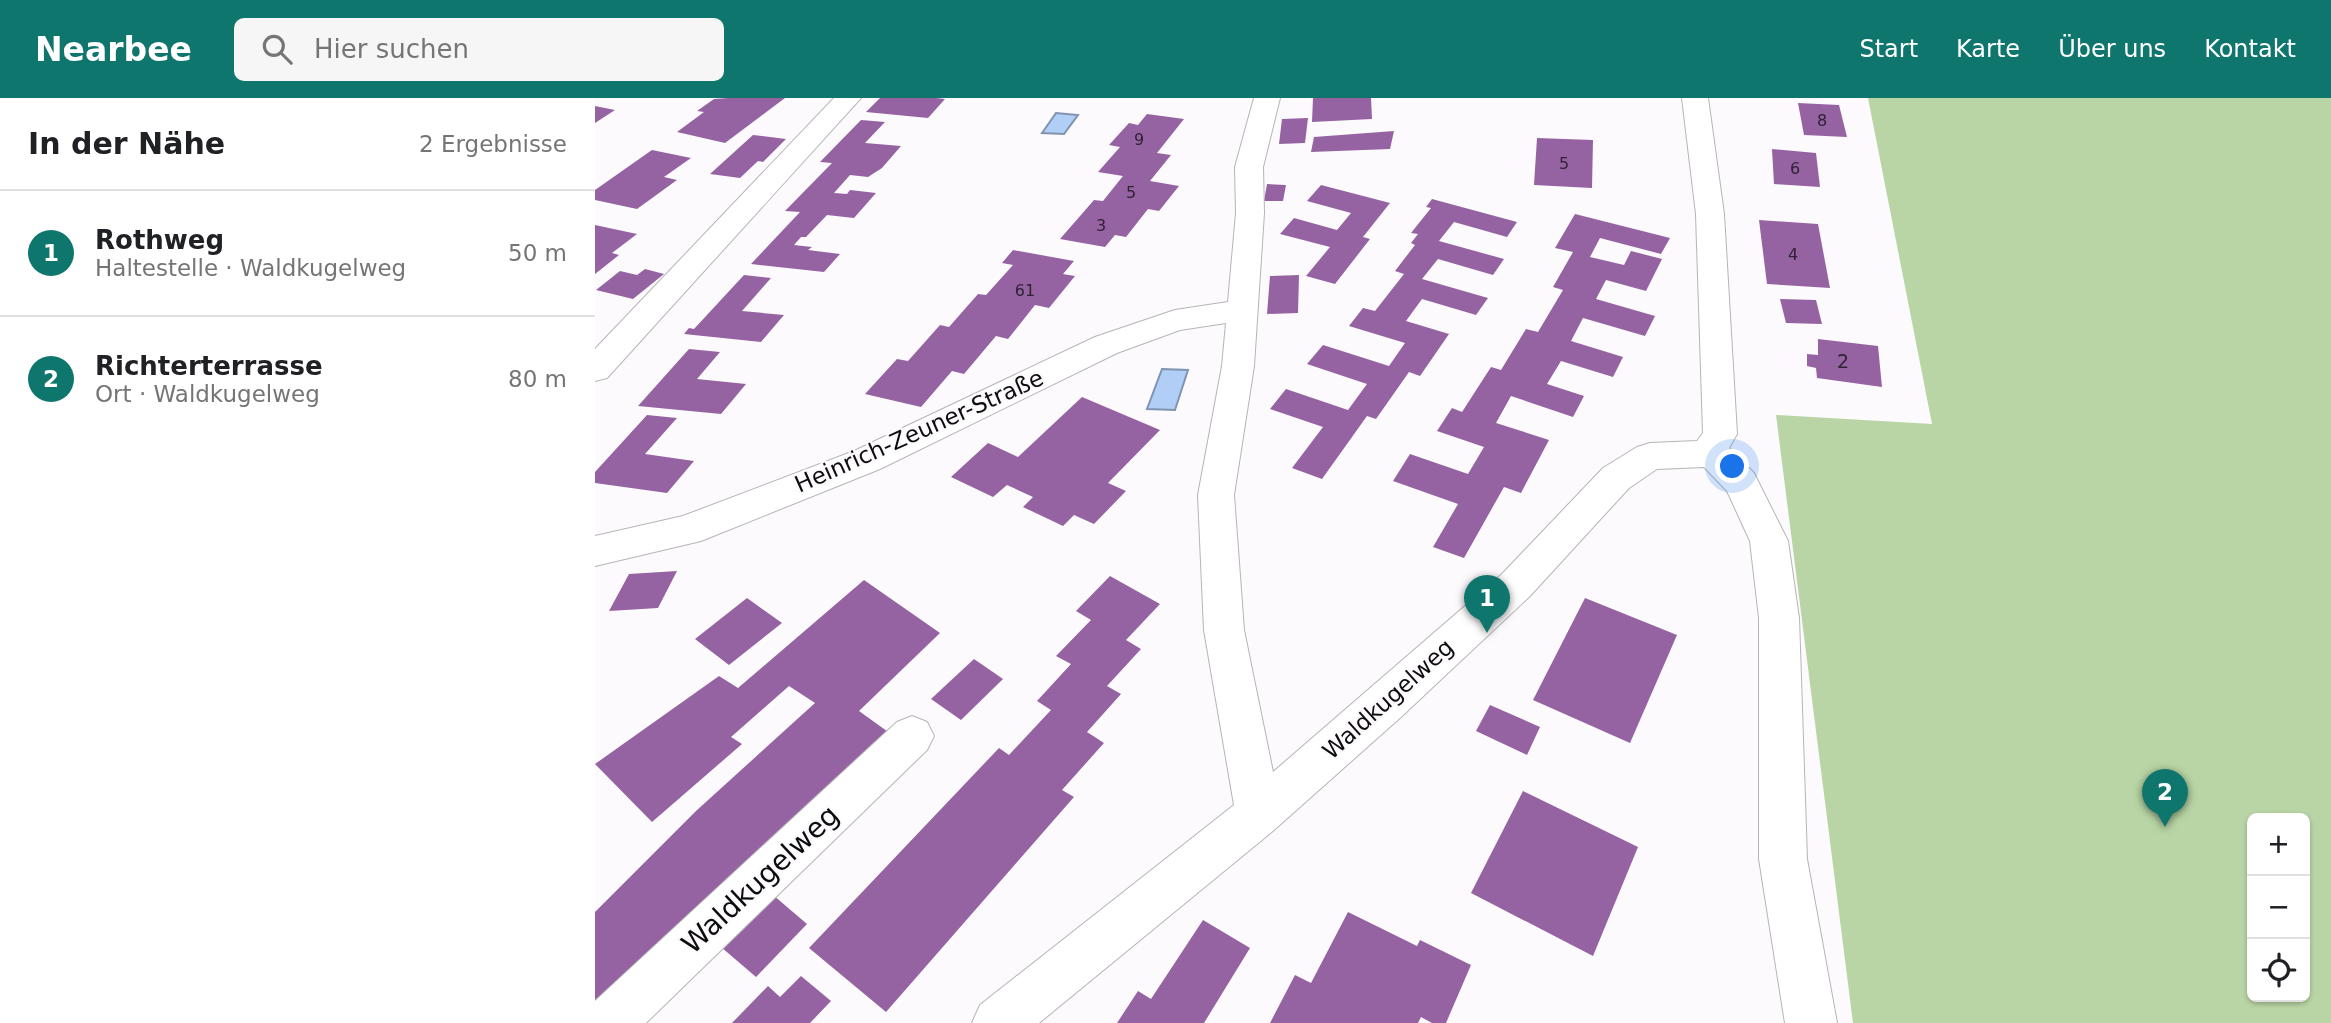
<!DOCTYPE html>
<html lang="de">
<meta charset="utf-8">
<style>
body{margin:0;font-family:"DejaVu Sans",sans-serif;background:#f6f6f6;color:#202124}
.controls{position:absolute;right:21px;bottom:21px;display:grid;overflow:hidden;border-radius:10px;box-shadow:0 2px 5px #0004}
.controls button{width:63px;height:63px;display:grid;place-items:center;padding:0;border:0;border-bottom:2px solid #e0e0e0;background:#fff;color:#202124;font:35px sans-serif}
.you{position:absolute;left:1138px;top:369px;width:24px;height:24px;margin:-18px;border:5px solid #fff;border-radius:50%;background:#1a73e8;box-shadow:0 0 0 10px #1a73e833}
.badge{display:grid;place-items:center;width:46px;height:46px;border-radius:50%;background:#0f766e;color:#fff;font-size:23px;font-weight:700}
.pin{position:absolute;translate:-50% -58px;filter:drop-shadow(0 2px 4px #0008)}
.pin::after{content:'';position:absolute;top:37px;width:24px;height:21px;background:inherit;clip-path:polygon(0 0,100% 0,50% 100%)}
.list{margin:0;padding:0;list-style:none}
h2{display:flex;justify-content:space-between;align-items:center;height:91px;margin:0;padding:0 28px;font-size:30px}
h2 small{font-size:23px;font-weight:400;color:#757577}
.list li{display:grid;grid-template-columns:46px 1fr auto;gap:21px;align-items:center;box-sizing:border-box;height:126px;padding:0 28px;border-top:2px solid #e0e0e0}
.list b{display:block;font-size:26px;white-space:nowrap}
.list p{margin:0;font-size:23px;white-space:nowrap;color:#757577}
.list em{font-size:23px;font-style:normal;color:#757577}
.icon{flex:none;width:38px;height:38px;fill:none;stroke:currentColor;stroke-width:2;stroke-linecap:round;stroke-linejoin:round}
.map{position:relative;flex:none;width:1736px;height:925px;overflow:hidden}
header{display:flex;align-items:center;gap:42px;box-sizing:border-box;height:98px;padding:0 35px;background:#0f766e;color:#fff}
header strong{font-size:33px}
nav{display:flex;gap:38px;margin-inline-start:auto;font-size:24px}
.search{width:490px;height:63px;background:#f6f6f6;display:flex;align-items:center;gap:18px;box-sizing:border-box;padding:0 24px;border-radius:10px;color:#757577;font-size:26px}
main{display:flex}
aside{flex:1;background:#fff}
.map>svg:first-child{display:block}
</style>
<header>
<strong>Nearbee</strong>
<div class="search"><svg class="icon" aria-label="search" viewBox="0 0 24 24"><circle cx="10" cy="10" r="6"/><path d="M15 15l6 6"/></svg>Hier suchen</div>
<nav><a>Start</a><a>Karte</a><a>Über uns</a><a>Kontakt</a></nav>
</header>
<main>
<aside>
<h2>In der Nähe<small>2 Ergebnisse</small></h2>
<ul class="list">
<li><span class="badge">1</span><div><b>Rothweg</b><p>Haltestelle · Waldkugelweg</p></div><em>50 m</em></li>
<li><span class="badge">2</span><div><b>Richterterrasse</b><p>Ort · Waldkugelweg</p></div><em>80 m</em></li>
</ul>
</aside>
<div class="map">
<svg width="1736" height="925" viewBox="0 0 1736 925">
<rect width="100%" height="100%" fill="#fdfafe"/>
<!-- green -->
<path fill="#b9d5a5" fill-rule="evenodd" d="M1273 0H1736V925H1258L1181 317 1337 326ZM1657 720H1710V899H1657Z"/>
<!-- water -->
<g fill="#b1cef6" stroke="#8094b0" stroke-width="2">
<polygon points="461,15 483,17 469,36 447,35"/>
<polygon points="567,271 593,272 580,312 552,311"/>
</g>
<!-- building -->
<g fill="#9563a1">
<polygon points="133,0 190,0 130,45 82,34 109,14 102,13 119,1"/>
<polygon points="285,0 341,0 350,1 333,20 271,14"/>
<polygon points="718,0 776,0 777,21 717,24"/>
<polygon points="1203,5 1244,7 1252,39 1209,37"/>
<polygon points="0,8 20,12 0,25"/>
<polygon points="552,16 589,21 562,55 576,57 555,83 584,88 564,113 553,111 531,139 520,137 510,149 465,141 499,102 508,103 528,78 503,74 525,49 514,47 534,25 543,27"/>
<polygon points="713,20 710,45 684,46 687,21"/>
<polygon points="266,22 290,24 270,45 306,48 287,70 273,79 255,77 239,95 252,96 255,92 281,95 259,120 232,117 211,139 206,139 199,147 217,149 213,152 245,156 229,174 156,166 205,114 190,113 237,65 225,64"/>
<polygon points="799,33 795,51 716,54 719,39"/>
<polygon points="158,37 191,41 168,64 163,63 145,80 115,76"/>
<polygon points="942,40 998,42 997,90 939,87"/>
<polygon points="1177,51 1221,55 1225,89 1179,86"/>
<polygon points="57,52 96,60 69,79 82,82 42,111 0,102 0,92"/>
<polygon points="672,86 691,87 688,103 669,103"/>
<polygon points="726,87 795,105 768,139 775,141 740,186 711,178 735,149 685,136 699,120 742,132 756,115 712,103"/>
<polygon points="837,101 922,124 912,139 859,124 844,143 909,161 898,177 843,161 827,181 893,200 881,217 827,201 811,223 854,236 825,278 814,274 781,321 772,318 727,381 697,370 728,329 675,311 691,291 753,312 772,286 712,266 728,247 794,268 810,245 754,228 768,210 780,213 809,176 800,173 820,147 816,145 823,136 816,135 836,110 831,109"/>
<polygon points="980,116 1075,140 1066,156 1005,140 995,159 1029,167 1036,153 1067,161 1051,193 1011,182 1001,201 1060,218 1050,238 988,220 976,243 1028,259 1018,279 966,263 952,286 989,298 978,319 916,298 901,325 954,342 926,395 909,389 869,460 838,449 863,406 798,383 815,356 873,376 889,349 842,333 857,310 867,314 896,269 906,272 931,231 943,234 968,192 958,189 978,154 960,150"/>
<polygon points="1164,122 1223,126 1235,190 1172,186"/>
<polygon points="0,127 42,136 17,155 24,157 0,176"/>
<polygon points="418,152 479,163 468,176 480,178 454,210 440,207 413,241 401,238 369,276 357,273 326,309 270,296 302,261 313,263 345,227 354,229 383,196 391,197 418,167 407,165"/>
<polygon points="50,171 69,176 38,201 1,192 25,173 42,177"/>
<polygon points="149,177 176,180 147,213 189,217 166,244 89,236 94,230 99,231"/>
<polygon points="704,177 703,215 672,216 675,178"/>
<polygon points="1185,201 1221,202 1227,226 1191,225"/>
<polygon points="1223,241 1283,248 1287,289 1222,280 1221,270 1212,268 1212,256 1223,257"/>
<polygon points="94,251 125,254 102,281 151,286 126,316 43,308"/>
<polygon points="487,299 565,332 513,385 531,393 499,426 479,417 468,428 428,409 438,399 412,387 398,399 356,379 393,345 423,359"/>
<polygon points="52,317 82,320 50,356 99,363 72,395 0,385 0,374"/>
<polygon points="82,473 63,510 14,513 34,476"/>
<polygon points="515,478 565,506 531,542 546,551 512,588 526,596 492,634 509,645 467,692 479,699 291,914 214,850 404,650 414,657 456,612 442,603 476,566 461,558 496,522 481,513"/>
<polygon points="269,482 345,535 264,613 296,636 0,922 0,814 101,713 220,605 194,588 136,639 147,646 57,724 0,666 124,578 143,590"/>
<polygon points="152,500 187,525 134,567 100,541"/>
<polygon points="990,500 1082,537 1035,645 938,602"/>
<polygon points="379,561 408,581 366,622 336,601"/>
<polygon points="895,607 945,629 932,657 881,633"/>
<polygon points="928,693 1043,749 998,858 876,795"/>
<polygon points="178,797 212,826 161,879 126,849"/>
<polygon points="753,814 822,848 825,842 876,867 851,925 837,925 826,919 823,925 675,925 700,877 716,885"/>
<polygon points="608,822 655,850 609,925 522,925 543,893 556,901"/>
<polygon points="206,878 236,903 215,925 137,925 173,888 185,899"/>
</g>
<g fill="none" stroke-linecap="round" stroke-linejoin="round">
<!-- minor casing -->
<g stroke="#b6b4b7" stroke-width="2">
<g id="minor">
<polygon points="239,0 266,0 12,280 0,283 0,251"/>
<polygon points="659,0 685,0 668,69 669,115 659,268 639,397 649,532 678,674 907,476 1008,370 1042,349 1055,345 1102,343 1108,335 1101,116 1087,0 1113,0 1129,116 1142,336 1134,350 1159,375 1193,443 1204,520 1212,761 1242,925 1190,925 1164,761 1164,520 1155,443 1132,393 1109,369 1062,371 1034,390 935,498 806,619 679,732 444,925 377,925 385,907 639,707 609,532 603,397 627,268 631,225 585,232 522,255 285,371 106,443 0,468 0,438 88,418 259,353 500,239 580,212 633,204 641,115 640,69"/>
<polygon points="317,618 332,624 339,638 332,652 51,925 0,925 0,903 302,624"/>
</g>
</g>
<!-- minor -->
<use href="#minor" fill="#fff" fill-rule="evenodd"/>
</g>
<g text-anchor="middle" stroke-width="5" stroke-linejoin="round" paint-order="stroke">
<!-- far-number labels -->
<g font-size="16" fill="#2f2233">
<text x="1227" y="28">8</text>
<text x="544" y="47">9</text>
<text x="969" y="71">5</text>
<text x="1200" y="76">6</text>
<text x="536" y="100">5</text>
<text x="506" y="133">3</text>
<text x="1198" y="162">4</text>
<text x="430" y="198">61</text>
</g>
<!-- number labels -->
<g font-size="19" fill="#2f2233">
<text x="1248" y="270">2</text>
</g>
<!-- street labels -->
<g font-size="23" fill="#0d0d0e" stroke="#fdfafe">
<text transform="translate(324 333) rotate(-24)" y="8">Heinrich-Zeuner-Straße</text>
<text transform="translate(793 601) rotate(-42)" y="8">Waldkugelweg</text>
</g>
<!-- near-street labels -->
<g font-size="28" fill="#0d0d0e" stroke="#fdfafe">
<text transform="translate(165 781) rotate(-43)" y="10">Waldkugelweg</text>
</g>
</g>
</svg>
<div class="controls">
<button>+</button>
<button>−</button>
<button><svg class="icon" aria-label="locate" viewBox="0 0 24 24"><circle cx="12" cy="12" r="6"/><path d="M12 2v4M12 18v4M2 12h4M18 12h4"/></svg></button>
</div>
<div class="you"></div>
<div class="pin badge" style="left:892px;top:535px">1</div>
<div class="pin badge" style="left:1570px;top:729px">2</div>
</div>
</main>
